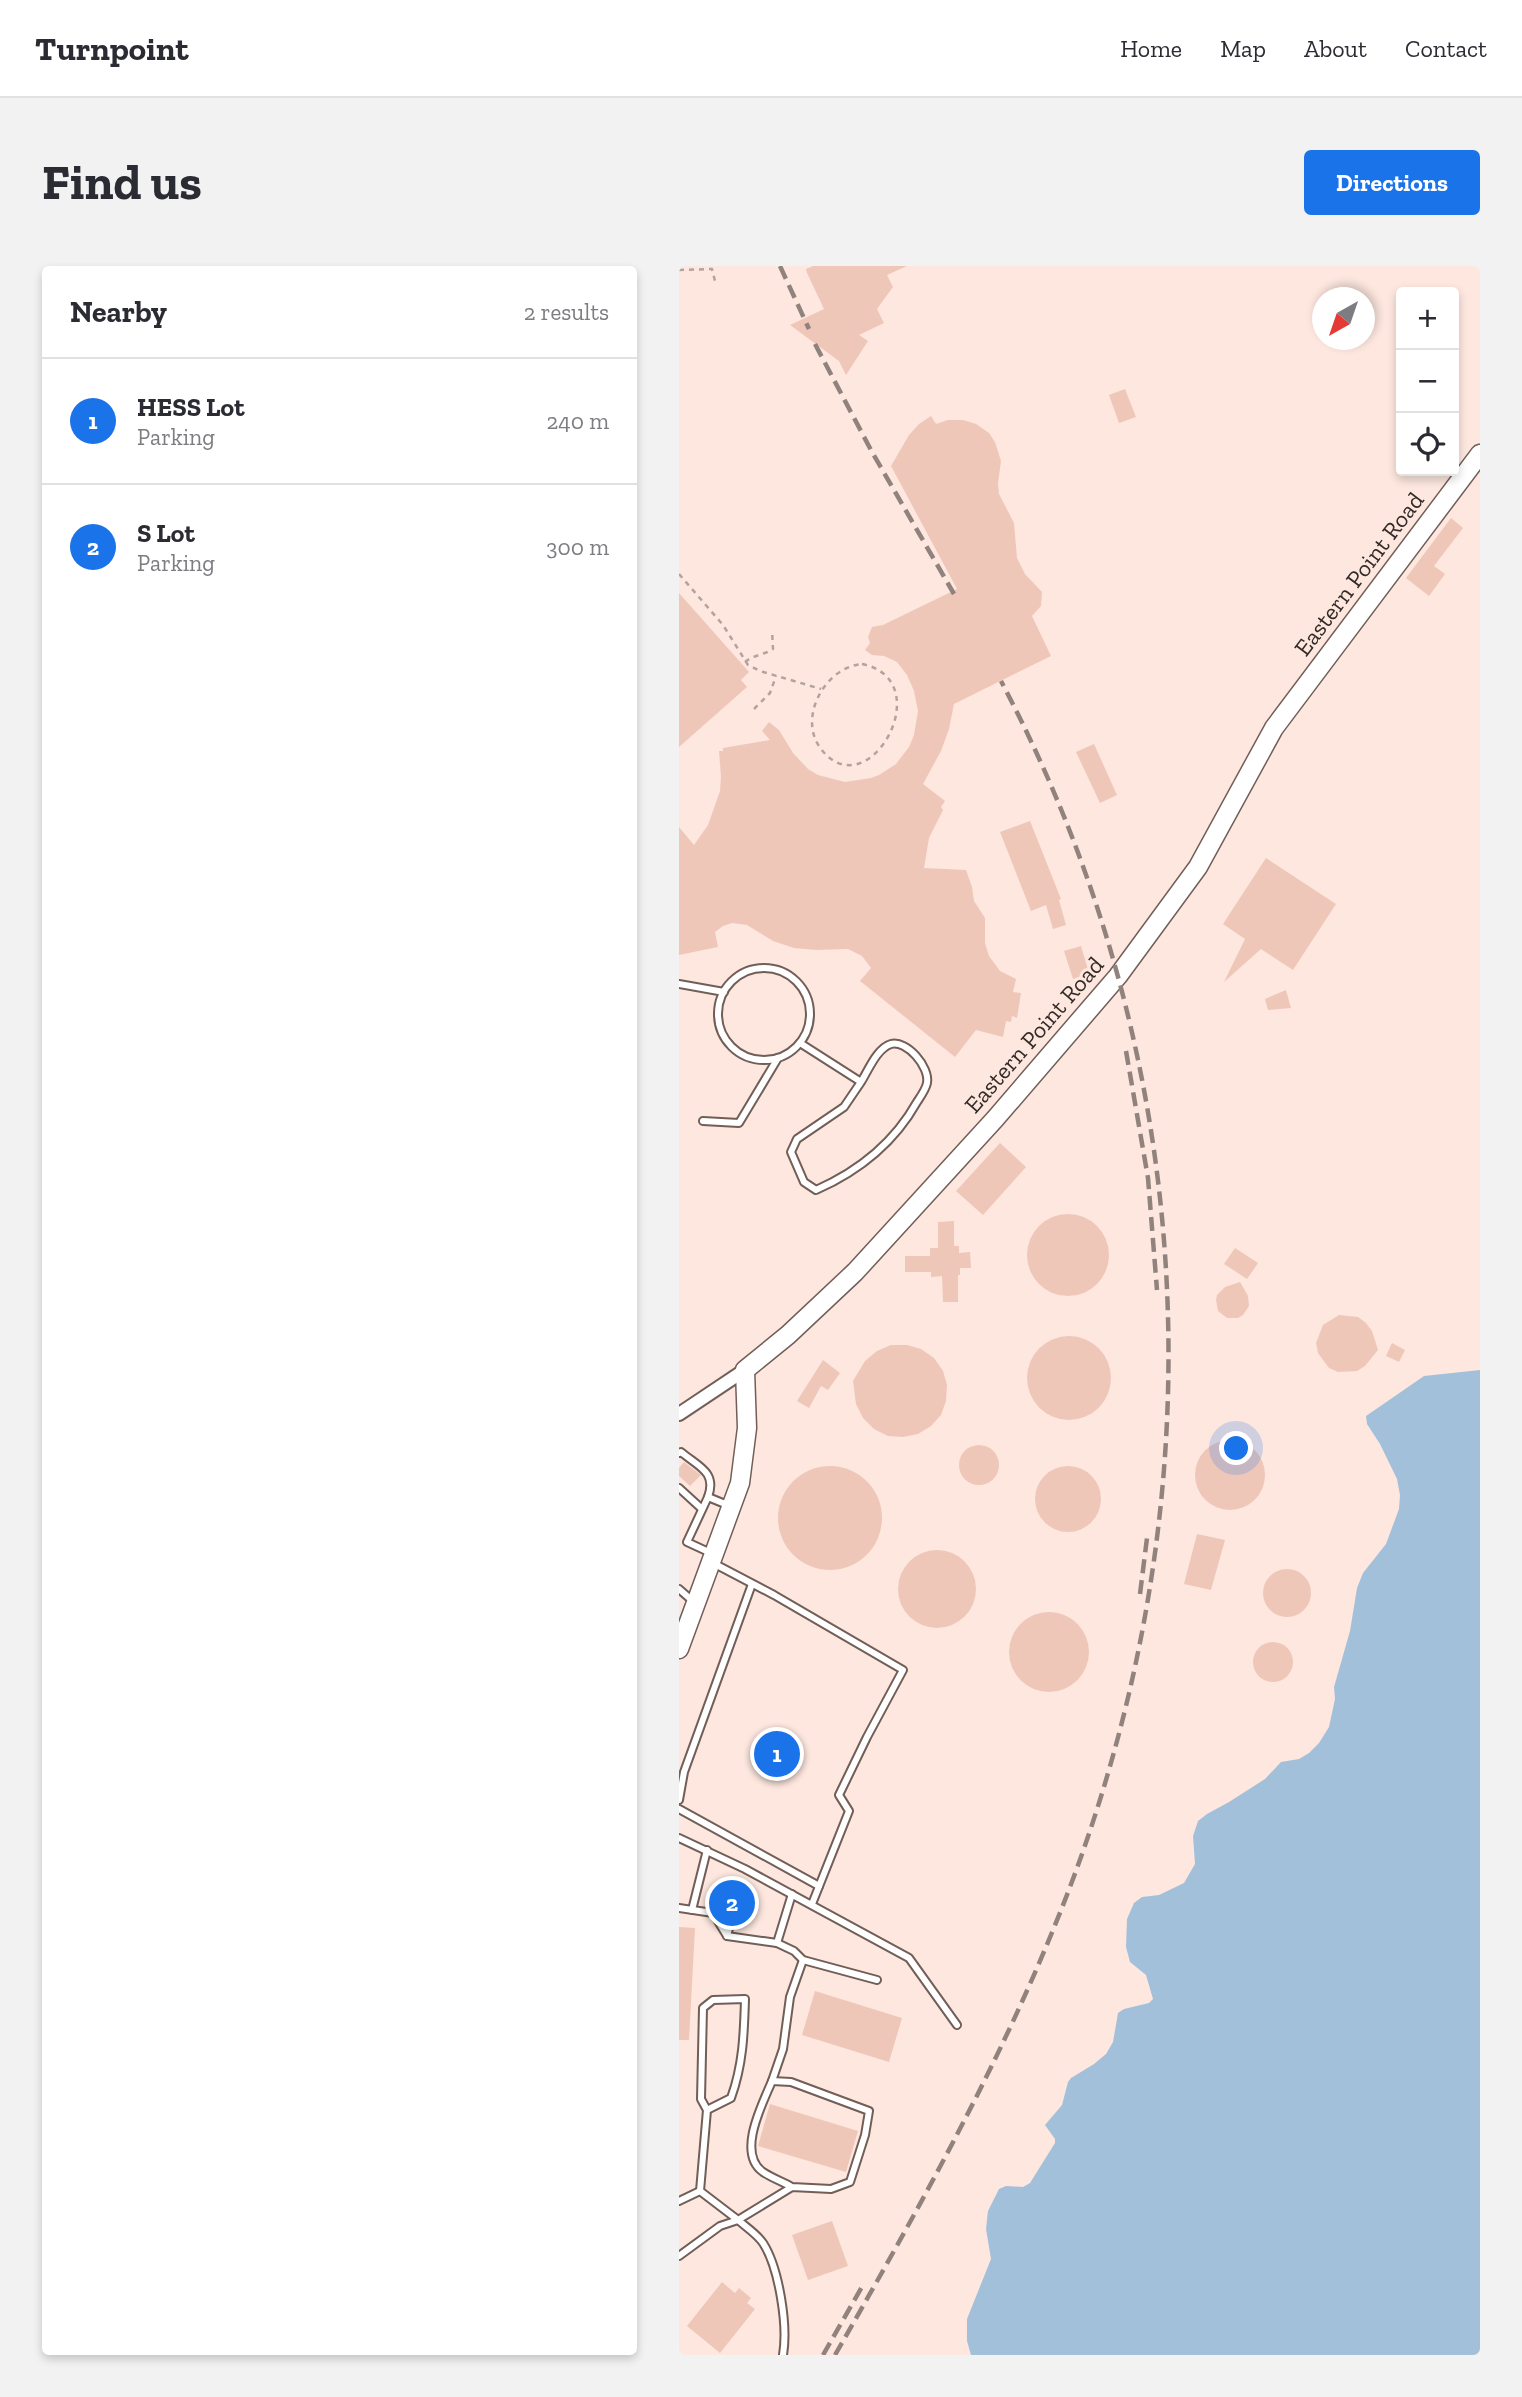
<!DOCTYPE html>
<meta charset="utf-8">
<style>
body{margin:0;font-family:"Zilla Slab",serif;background:#f2f2f3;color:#2b2b33}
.controls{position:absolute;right:21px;top:21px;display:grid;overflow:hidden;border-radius:7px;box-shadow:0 4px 10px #0003}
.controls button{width:63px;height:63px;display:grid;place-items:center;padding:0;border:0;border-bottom:2px solid #e1e1e2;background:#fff;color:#2b2b33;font:35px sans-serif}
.compass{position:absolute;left:633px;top:21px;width:63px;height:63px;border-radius:50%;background:#fff;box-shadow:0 4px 10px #0003;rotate:220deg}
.you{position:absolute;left:558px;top:1183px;width:24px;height:24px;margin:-18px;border:5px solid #fff;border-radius:50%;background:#1a73e8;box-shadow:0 0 0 10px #1a73e833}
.badge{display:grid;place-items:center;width:46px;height:46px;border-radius:50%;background:#1a73e8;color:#fff;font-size:23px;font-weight:700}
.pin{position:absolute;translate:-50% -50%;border:4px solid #fff;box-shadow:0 2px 7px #0006}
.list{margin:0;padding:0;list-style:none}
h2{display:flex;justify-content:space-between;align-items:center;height:91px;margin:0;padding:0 28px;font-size:30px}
h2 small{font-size:23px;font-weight:400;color:#7c7c81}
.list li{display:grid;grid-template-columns:46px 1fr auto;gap:21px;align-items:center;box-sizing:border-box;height:126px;padding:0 28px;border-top:2px solid #e1e1e2}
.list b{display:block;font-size:26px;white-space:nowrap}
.list p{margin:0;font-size:23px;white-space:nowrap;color:#7c7c81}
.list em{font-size:23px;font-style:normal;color:#7c7c81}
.icon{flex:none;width:38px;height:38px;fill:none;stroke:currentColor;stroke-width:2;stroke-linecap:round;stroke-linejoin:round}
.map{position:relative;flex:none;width:801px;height:2089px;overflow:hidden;border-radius:7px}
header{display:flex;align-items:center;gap:42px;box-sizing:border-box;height:98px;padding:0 35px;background:#fff;border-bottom:2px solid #e1e1e2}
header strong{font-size:33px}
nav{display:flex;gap:38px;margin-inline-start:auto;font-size:24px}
.intro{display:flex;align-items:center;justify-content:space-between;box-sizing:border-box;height:168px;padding:0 42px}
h1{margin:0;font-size:49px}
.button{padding:18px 32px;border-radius:7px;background:#1a73e8;color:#fff;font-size:24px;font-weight:700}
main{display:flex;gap:42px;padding:0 42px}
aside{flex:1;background:#fff;border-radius:7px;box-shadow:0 4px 10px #0003}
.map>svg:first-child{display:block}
</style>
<header>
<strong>Turnpoint</strong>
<nav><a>Home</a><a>Map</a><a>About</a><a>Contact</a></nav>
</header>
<div class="intro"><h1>Find us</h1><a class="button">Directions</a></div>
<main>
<aside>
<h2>Nearby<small>2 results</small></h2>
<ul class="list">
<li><span class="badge">1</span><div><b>HESS Lot</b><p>Parking</p></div><em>240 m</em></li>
<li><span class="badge">2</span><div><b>S Lot</b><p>Parking</p></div><em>300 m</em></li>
</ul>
</aside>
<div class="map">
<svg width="801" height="2089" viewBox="0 0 801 2089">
<rect width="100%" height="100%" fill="#fde7df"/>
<!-- water -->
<polygon fill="#a3c0db" points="801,1104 801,2089 292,2089 288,2075 288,2053 312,1993 307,1963 309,1945 320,1923 327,1920 344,1921 351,1917 376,1877 376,1873 366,1859 383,1839 389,1816 392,1812 415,1798 427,1788 434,1776 439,1747 445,1743 470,1737 474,1733 467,1709 451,1696 447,1681 448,1653 455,1637 463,1631 480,1629 505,1617 516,1598 514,1570 519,1555 528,1548 550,1536 586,1513 602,1496 620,1493 630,1487 640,1477 650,1461 656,1433 655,1421 671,1365 678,1322 684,1307 707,1278 720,1243 721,1229 718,1213 701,1178 688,1158 687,1150 745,1110"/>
<!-- building -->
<g fill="#efc7b9">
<polygon points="134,0 228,0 208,9 214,21 198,43 205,57 180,69 189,75 167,109 160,95 111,59 145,43 128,7 127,3"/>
<polygon points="446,123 457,151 440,157 430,129"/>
<polygon points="252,150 257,158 269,154 284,154 297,158 310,167 316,176 322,195 319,217 320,228 335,257 338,292 346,308 363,326 362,340 353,350 372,390 275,438 270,463 262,485 244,518 266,535 262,541 264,544 250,572 245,602 287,604 293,621 295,635 306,652 306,677 310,690 321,705 337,713 334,726 342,727 338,752 333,750 332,756 327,755 324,771 297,764 276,791 181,715 192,702 183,690 169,683 138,684 115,682 94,675 68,659 53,657 44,660 36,666 39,681 0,689 0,561 15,579 29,559 41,525 42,511 40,485 44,485 44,482 91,474 83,465 90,456 100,464 114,487 129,503 139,509 166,516 192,512 200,509 217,498 230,481 235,469 239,445 235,425 228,409 218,396 205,390 193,389 186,384 191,377 189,371 193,361 204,359 278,323 212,200 230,169 240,158"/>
<polygon points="772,252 784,262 755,300 766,308 750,330 727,312"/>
<polygon points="0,327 70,406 62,414 68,421 0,481"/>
<polygon points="415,478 438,529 421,537 397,486"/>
<polygon points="351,555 382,633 380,634 387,659 374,663 367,639 352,645 321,566"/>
<polygon points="587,592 657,638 614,704 582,683 545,716 566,673 544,658"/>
<polygon points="402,680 410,707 394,713 385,685"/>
<polygon points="607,724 612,742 589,744 586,733"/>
<polygon points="321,877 347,901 304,949 277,925"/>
<circle cx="389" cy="989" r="41"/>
<polygon points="275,955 275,980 280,980 280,987 291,986 292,1002 281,1002 281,1009 279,1009 279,1036 264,1036 263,1010 252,1011 252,1006 226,1006 226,990 251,990 251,982 259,982 259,956"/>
<polygon points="556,982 579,997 568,1013 545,998"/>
<polygon points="561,1016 569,1030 570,1040 564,1049 559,1052 548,1052 539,1045 537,1034 538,1029 546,1021"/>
<polygon points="660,1049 679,1051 687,1057 693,1065 699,1084 686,1100 678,1105 659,1106 650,1102 639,1087 637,1077 644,1059"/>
<circle cx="390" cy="1112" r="42"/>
<polygon points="713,1077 726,1084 720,1096 707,1090"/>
<polygon points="212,1079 228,1079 242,1083 255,1092 264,1105 268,1119 267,1135 262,1149 252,1160 239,1168 224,1171 209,1170 195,1163 184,1152 177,1138 174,1115 186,1095 198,1085"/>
<polygon points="144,1094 161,1107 149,1124 142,1120 130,1142 118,1135"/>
<circle cx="551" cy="1209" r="35"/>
<circle cx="300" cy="1199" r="20"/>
<polygon points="5,1196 22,1209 11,1220 0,1210 0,1202"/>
<circle cx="389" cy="1233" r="33"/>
<circle cx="151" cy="1252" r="52"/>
<polygon points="518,1268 546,1274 532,1324 505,1318"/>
<circle cx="258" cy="1323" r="39"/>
<circle cx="608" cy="1327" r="24"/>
<circle cx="370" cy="1386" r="40"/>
<circle cx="594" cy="1396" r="20"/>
<polygon points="0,1661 16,1662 10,1774 0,1774"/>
<polygon points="136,1725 223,1752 210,1796 123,1769"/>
<polygon points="91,1838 179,1865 167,1906 79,1880"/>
<polygon points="153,1955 169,2000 129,2014 113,1969"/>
<polygon points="43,2016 56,2027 60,2022 72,2032 68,2037 76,2043 41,2087 8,2060"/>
</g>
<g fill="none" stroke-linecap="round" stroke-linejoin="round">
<!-- lane casing -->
<g stroke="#715e57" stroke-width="10">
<g id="lane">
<circle cx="85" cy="748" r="46"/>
<polyline points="0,718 45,726"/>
<path d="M121 777 182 816 165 841 118 873 112 886 125 916 137 924C180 905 215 877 238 836 242 830 247 823 248 817 251 801 228 774 212 778 198 782 189 805 182 816"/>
<polyline points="24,855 60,857 99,792"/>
<path d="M0 1187 2 1186C20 1201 38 1206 29 1231"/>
<polyline points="0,1222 23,1243"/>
<polyline points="34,1288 8,1276 29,1231 51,1240"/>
<polyline points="34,1297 95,1329 224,1404 188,1471 160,1529 170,1545 133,1638"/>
<polyline points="0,1323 16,1337"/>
<polyline points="0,1534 5,1506 73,1318"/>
<polyline points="0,1543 140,1620"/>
<polyline points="0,1572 66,1603 230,1692 278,1759"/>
<polyline points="0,1642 34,1647 48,1670 98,1677 113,1628"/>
<polyline points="13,1644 28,1584"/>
<polyline points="48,1670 60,1625"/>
<polyline points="98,1677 115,1685 124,1694 198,1714"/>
<polyline points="93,1815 104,1783 111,1731 124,1694"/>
<path d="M21 1925 28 1844 52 1832C64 1799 65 1768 66 1733L34 1734 24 1742 22 1833 28 1844"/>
<path d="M0 1935 21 1925 59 1954 113 1921C104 1916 93 1912 84 1906 57 1887 84 1837 93 1815L112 1816 190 1845 186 1869 171 1916 152 1923 113 1921"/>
<path d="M0 1990 41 1960 59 1954C67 1961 78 1968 84 1977 100 2002 109 2059 104 2089"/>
</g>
</g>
<!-- street casing -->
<g stroke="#715e57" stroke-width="16">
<polyline id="street" points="0,1148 66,1104"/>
</g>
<!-- secondary casing -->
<g stroke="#715e57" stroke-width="21">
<polyline id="secondary" points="0,1383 61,1217 68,1162 66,1104 109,1069 176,1006 316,853 439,710 519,601 595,462 801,188"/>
</g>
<!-- path -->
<g stroke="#b4a39d" stroke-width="2.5" stroke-dasharray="5 5" stroke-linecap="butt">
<polyline points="0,4 33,3 36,15"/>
<polyline points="0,308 44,359 69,399 81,405 142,423"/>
<path d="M66 396C74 389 85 389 94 383L93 364"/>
<path d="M183 398C262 414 189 544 142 483 118 452 146 401 183 398Z"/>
<polyline points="75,443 91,427 97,410"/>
</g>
<!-- lane -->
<use href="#lane" stroke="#fff" stroke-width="6"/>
<!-- street -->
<use href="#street" stroke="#fff" stroke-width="12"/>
<!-- secondary -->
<use href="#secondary" stroke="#fff" stroke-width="18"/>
<!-- rail -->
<g stroke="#91827d" stroke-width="4.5" stroke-dasharray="14 7" stroke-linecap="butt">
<polyline points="101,0 130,63"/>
<polyline points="136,78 193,186 275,328"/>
<polyline points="447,785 469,912 478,1024"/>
<polyline points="461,1328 468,1272"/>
<polyline points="144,2089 184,2019"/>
<path d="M156 2089C243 1937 329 1784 391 1621 541 1223 521 792 322 415"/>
</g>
</g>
<g text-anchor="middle" stroke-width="6" stroke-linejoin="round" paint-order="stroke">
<!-- street labels -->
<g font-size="24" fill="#332b28" stroke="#fde7df">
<text transform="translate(680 308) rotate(-53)" y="8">Eastern Point Road</text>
<text transform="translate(355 769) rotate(-49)" y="8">Eastern Point Road</text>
</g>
</g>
</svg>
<div class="controls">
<button>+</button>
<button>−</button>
<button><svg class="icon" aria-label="locate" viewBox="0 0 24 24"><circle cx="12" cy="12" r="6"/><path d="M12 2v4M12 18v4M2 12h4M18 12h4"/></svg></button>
</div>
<svg class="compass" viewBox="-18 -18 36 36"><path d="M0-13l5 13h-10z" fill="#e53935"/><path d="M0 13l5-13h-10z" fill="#7c7c81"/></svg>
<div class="you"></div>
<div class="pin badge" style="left:98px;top:1488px">1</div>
<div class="pin badge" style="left:53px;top:1637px">2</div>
</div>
</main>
